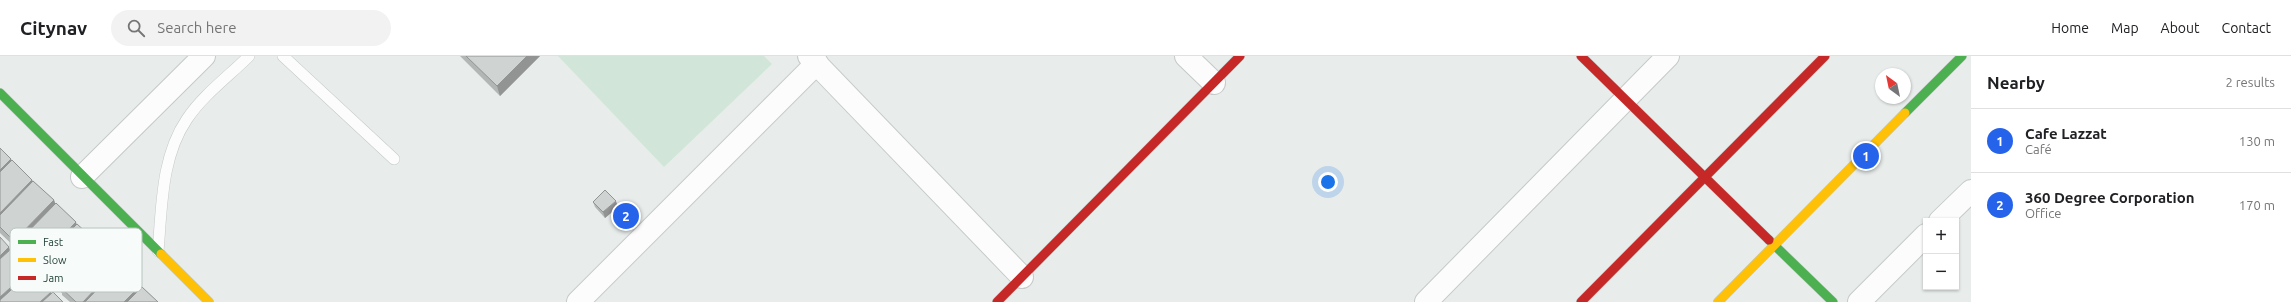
<!DOCTYPE html>
<meta charset="utf-8">
<style>
body{margin:0;font-family:Ubuntu,sans-serif;background:#f2f2f2;color:#202124}
.controls{position:absolute;right:12px;bottom:12px;display:grid;overflow:hidden;border-radius:0px;box-shadow:0 1px 3px #0004}
.controls button{width:36px;height:36px;display:grid;place-items:center;padding:0;border:0;border-bottom:1px solid #e0e0e0;background:#fff;color:#202124;font:20px sans-serif}
.compass{position:absolute;left:1875px;top:12px;width:36px;height:36px;border-radius:50%;background:#fff;box-shadow:0 1px 3px #0004;rotate:327deg}
.you{position:absolute;left:1328px;top:126px;width:14px;height:14px;margin:-10px;border:3px solid #fff;border-radius:50%;background:#1a73e8;box-shadow:0 0 0 6px #1a73e833}
.badge{display:grid;place-items:center;width:26px;height:26px;border-radius:50%;background:#2563eb;color:#fff;font-size:13px;font-weight:700}
.pin{position:absolute;translate:-50% -50%;border:2px solid #fff;box-shadow:0 1px 4px #0006}
.list{margin:0;padding:0;list-style:none}
h2{display:flex;justify-content:space-between;align-items:center;height:52px;margin:0;padding:0 16px;font-size:17px}
h2 small{font-size:13px;font-weight:400;color:#757577}
.list li{display:grid;grid-template-columns:26px 1fr auto;gap:12px;align-items:center;box-sizing:border-box;height:64px;padding:0 16px;border-top:1px solid #e0e0e0}
.list b{display:block;font-size:15px;white-space:nowrap}
.list p{margin:0;font-size:13px;white-space:nowrap;color:#757577}
.list em{font-size:13px;font-style:normal;color:#757577}
.icon{flex:none;width:22px;height:22px;fill:none;stroke:currentColor;stroke-width:2;stroke-linecap:round;stroke-linejoin:round}
.map{position:relative;flex:none;width:1971px;height:246px;overflow:hidden}
header{display:flex;align-items:center;gap:24px;box-sizing:border-box;height:56px;padding:0 20px;background:#fff;border-bottom:1px solid #e0e0e0}
header strong{font-size:19px}
nav{display:flex;gap:22px;margin-inline-start:auto;font-size:14px}
.search{width:280px;height:36px;background:#f2f2f2;display:flex;align-items:center;gap:10px;box-sizing:border-box;padding:0 14px;border-radius:22px;color:#757577;font-size:15px}
main{display:flex}
aside{flex:1;background:#fff}
.map>svg:first-child{display:block}
</style>
<header>
<strong>Citynav</strong>
<div class="search"><svg class="icon" aria-label="search" viewBox="0 0 24 24"><circle cx="10" cy="10" r="6"/><path d="M15 15l6 6"/></svg>Search here</div>
<nav><a>Home</a><a>Map</a><a>About</a><a>Contact</a></nav>
</header>
<main>
<div class="map">
<svg width="1971" height="246" viewBox="0 0 1971 246">
<rect width="100%" height="100%" fill="#e8edeb"/>
<!-- green -->
<polygon fill="#d1e6d8" points="558,0 764,0 772,8 664,111"/>
<g fill="none" stroke-linecap="round" stroke-linejoin="round">
<!-- lane casing -->
<g stroke="#c5cac8" stroke-width="12">
<g id="lane">
<polyline points="283,0 394,103"/>
<path d="M158 195C162 151 161 101 187 63 203 39 229 20 249 0"/>
</g>
</g>
<!-- street casing -->
<g stroke="#c5cac8" stroke-width="24">
<g id="street">
<polyline points="809,0 1022,221"/>
<polyline points="1186,0 1214,27"/>
<polyline points="82,121 204,0"/>
<polyline points="1940,165 1971,135"/>
<polyline points="578,246 817,7"/>
<polyline points="1426,246 1668,0"/>
<polyline points="1859,246 1926,179"/>
</g>
</g>
<!-- fast casing -->
<g stroke="#c3cbc8" stroke-width="10">
<g id="fast">
<polyline points="0,37 161,198"/>
<polyline points="1905,57 1962,0"/>
<polyline points="1769,184 1833,246"/>
</g>
</g>
<!-- slow casing -->
<g stroke="#c3cbc8" stroke-width="10">
<g id="slow">
<polyline points="161,198 209,246"/>
<polyline points="1718,246 1905,57"/>
</g>
</g>
<!-- jam casing -->
<g stroke="#c3cbc8" stroke-width="10">
<g id="jam">
<polyline points="1581,0 1769,184"/>
<polyline points="997,246 1240,0"/>
<polyline points="1581,246 1825,0"/>
</g>
</g>
<!-- lane -->
<use href="#lane" stroke="#fcfcfc" stroke-width="11"/>
<!-- street -->
<use href="#street" stroke="#fcfcfc" stroke-width="22"/>
<!-- fast -->
<use href="#fast" stroke="#4caf50" stroke-width="9"/>
<!-- slow -->
<use href="#slow" stroke="#ffc107" stroke-width="9"/>
<!-- jam -->
<use href="#jam" stroke="#c62828" stroke-width="9"/>
</g>
<!-- wall -->
<g fill="#b2b6b5">
<polygon points="460,0 540,0 500,40"/>
<polygon points="0,92 11,103 12,105 32,124 33,125 54,144 55,147 76,166 76,168 98,187 98,189 120,210 141,229 142,231 158,246 70,246 62,239 62,237 41,218 40,216 39,216 19,197 18,194 0,177"/>
<polygon points="593,146 618,151 605,162 595,151"/>
</g>
<!-- shaded-wall -->
<g fill="#919493">
<polygon points="527,0 540,0 500,40 497,30"/>
<polygon points="11,103 14,112 0,127 0,114"/>
<polygon points="32,124 35,133 0,170 0,157"/>
<polygon points="54,144 57,153 16,188 18,194 14,185"/>
<polygon points="616,145 618,151 605,162 603,156"/>
<polygon points="76,166 79,176 37,208 40,216 39,216 36,207"/>
<polygon points="98,187 101,197 59,230 62,238 58,228"/>
<polygon points="9,191 13,201 0,212 0,200"/>
<polygon points="119,208 123,218 96,246 83,246"/>
<polygon points="30,214 33,224 0,246 0,241"/>
<polygon points="141,229 144,238 137,246 124,246"/>
<polygon points="51,236 55,245 54,246 40,246"/>
</g>
<!-- building -->
<g fill="#cfd4d2" stroke="#919493">
<polygon points="466,0 527,0 497,30"/>
<polygon points="0,92 11,103 0,114"/>
<polygon points="12,104 32,124 0,157 0,116"/>
<polygon points="33,125 54,144 14,185 0,171 0,159"/>
<polygon points="605,134 616,145 603,156 593,146"/>
<polygon points="56,147 76,166 36,207 16,188"/>
<polygon points="77,168 98,187 58,228 37,208"/>
<polygon points="0,181 9,191 0,200"/>
<polygon points="99,189 119,208 83,246 76,246 59,230"/>
<polygon points="11,193 30,214 0,241 0,203"/>
<polygon points="120,210 141,229 124,246 85,246"/>
<polygon points="32,215 51,236 40,246 0,246 0,244"/>
<polygon points="142,231 158,246 127,246"/>
<polygon points="53,236 63,246 42,246"/>
</g>
<!-- legend -->
<rect x="10" y="172" width="132" height="64" rx="6" fill="#f7fbf9" stroke="#b8c4c0" stroke-width="1"/>
<rect x="18" y="184" width="18" height="4" fill="#4caf50"/>
<rect x="18" y="202" width="18" height="4" fill="#ffc107"/>
<rect x="18" y="220" width="18" height="4" fill="#c62828"/>
<g font-size="11" fill="#24423a">
<text x="43" y="190">Fast</text>
<text x="43" y="208">Slow</text>
<text x="43" y="226">Jam</text>
</g>
</svg>
<div class="controls">
<button>+</button>
<button>−</button>
</div>
<svg class="compass" viewBox="-18 -18 36 36"><path d="M0-13l5 13h-10z" fill="#e53935"/><path d="M0 13l5-13h-10z" fill="#757577"/></svg>
<div class="you"></div>
<div class="pin badge" style="left:1866px;top:100px">1</div>
<div class="pin badge" style="left:626px;top:160px">2</div>
</div>
<aside>
<h2>Nearby<small>2 results</small></h2>
<ul class="list">
<li><span class="badge">1</span><div><b>Cafe Lazzat</b><p>Café</p></div><em>130 m</em></li>
<li><span class="badge">2</span><div><b>360 Degree Corporation</b><p>Office</p></div><em>170 m</em></li>
</ul>
</aside>
</main>
